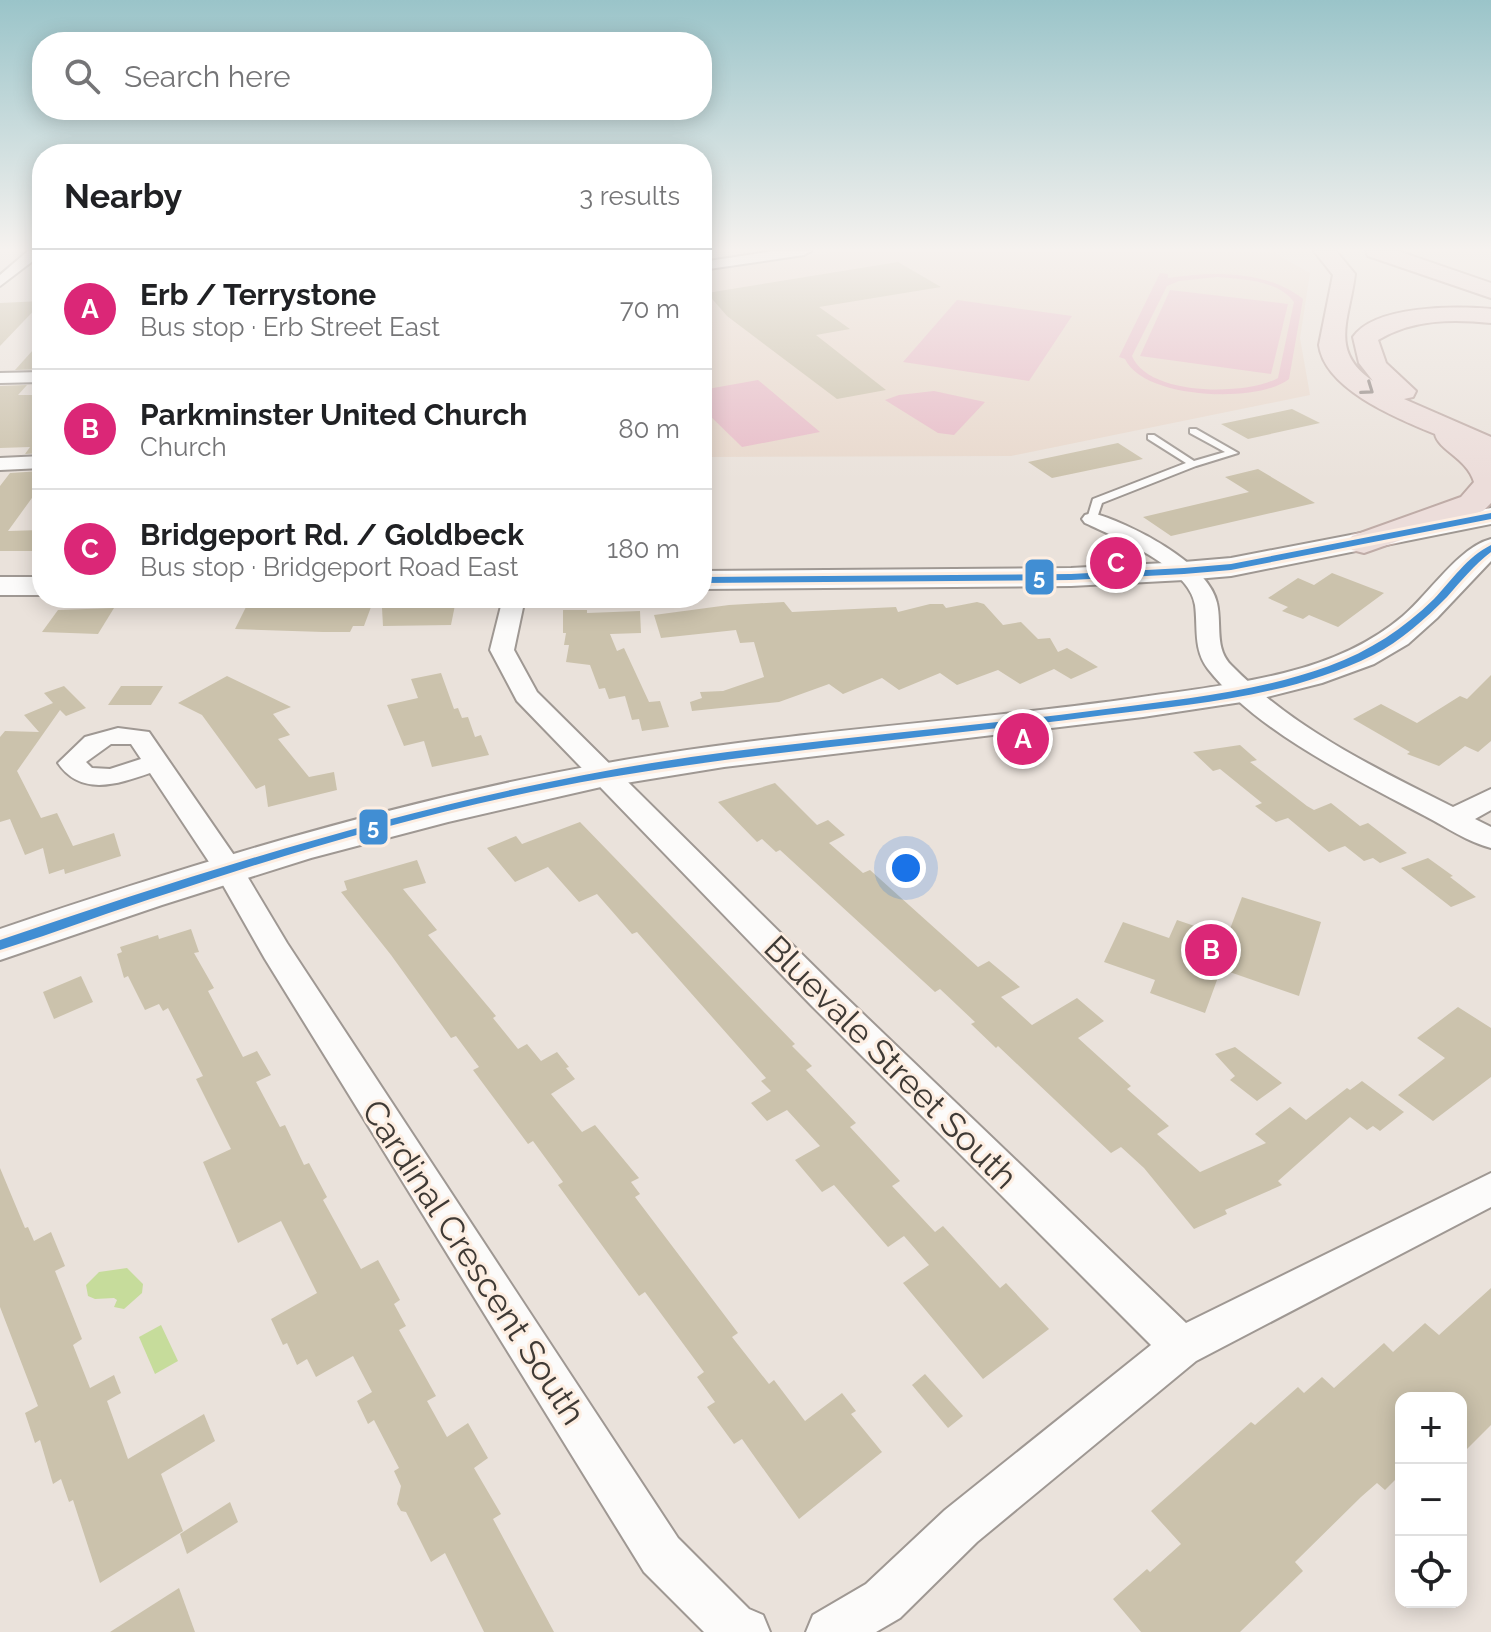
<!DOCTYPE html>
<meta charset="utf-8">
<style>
body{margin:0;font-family:Raleway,sans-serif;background:#f2f2f2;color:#202124}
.controls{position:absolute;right:24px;bottom:24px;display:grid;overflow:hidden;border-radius:16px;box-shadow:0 4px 20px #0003}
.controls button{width:72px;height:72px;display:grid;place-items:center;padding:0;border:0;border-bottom:2px solid #e0e0e0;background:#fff;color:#202124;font:40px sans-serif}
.you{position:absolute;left:906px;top:868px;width:28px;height:28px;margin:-20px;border:6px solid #fff;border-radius:50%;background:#1a73e8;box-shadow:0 0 0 12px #1a73e833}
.badge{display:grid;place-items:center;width:52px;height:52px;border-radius:50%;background:#db2777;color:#fff;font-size:26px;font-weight:700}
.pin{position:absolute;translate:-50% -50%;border:4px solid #fff;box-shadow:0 2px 8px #0006}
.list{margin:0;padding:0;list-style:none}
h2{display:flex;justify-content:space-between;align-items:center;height:104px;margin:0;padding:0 32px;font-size:34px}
h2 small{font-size:26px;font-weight:400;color:#757577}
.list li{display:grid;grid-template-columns:52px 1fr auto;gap:24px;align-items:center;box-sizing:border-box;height:120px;padding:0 32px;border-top:2px solid #e0e0e0}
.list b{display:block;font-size:30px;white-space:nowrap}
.list p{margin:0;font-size:26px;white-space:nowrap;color:#757577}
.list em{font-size:26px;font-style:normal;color:#757577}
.icon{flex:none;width:44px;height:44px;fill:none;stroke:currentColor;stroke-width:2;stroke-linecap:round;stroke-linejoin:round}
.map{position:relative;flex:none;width:1491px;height:1632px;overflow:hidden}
.search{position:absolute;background:#fff;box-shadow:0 4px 20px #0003;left:32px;top:32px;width:680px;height:88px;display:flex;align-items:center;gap:20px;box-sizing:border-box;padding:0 28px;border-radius:32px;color:#757577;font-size:30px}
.panel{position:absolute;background:#fff;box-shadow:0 4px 20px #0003;left:32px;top:144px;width:680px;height:464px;border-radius:32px}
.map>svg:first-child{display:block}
</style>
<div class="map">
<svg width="1491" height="1632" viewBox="0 0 1491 1632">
<rect width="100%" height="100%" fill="#eae2db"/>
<!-- built -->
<polygon fill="#e8d8cc" points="845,251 1274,253 1310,273 1300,338 1310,395 1011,456 702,457 702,271"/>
<!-- green -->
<g fill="#e7bbc7" fill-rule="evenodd">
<path d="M1160 273 1168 274V278C1211 271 1267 270 1303 299L1289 379C1258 404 1143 399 1125 359L1119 357ZM1217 277C1241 279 1279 280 1294 302L1278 378C1246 396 1148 396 1132 356L1167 286 1179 281Z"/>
<polygon points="1170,290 1288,304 1271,374 1140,356"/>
<polygon points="957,300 1072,316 1029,381 903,362"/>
<polygon points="758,380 820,432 742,447 702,408 702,390"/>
<polygon points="934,391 985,402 954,435 938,433 885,400 899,395"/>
</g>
<!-- water -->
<g fill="#c6dc9b">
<polygon points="127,1268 143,1284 142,1293 124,1309 114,1307 117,1300 114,1298 95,1299 88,1296 86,1285 99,1272"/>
<polygon points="161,1325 178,1361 155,1374 139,1337"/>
</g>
<!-- building -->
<g fill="#cbc2ac">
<polygon points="898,262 941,287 819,307 850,329 816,335 886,390 837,399 727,316 707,293"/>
<polygon points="42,301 42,302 0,346 0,303"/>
<polygon points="42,340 42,369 15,370"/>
<polygon points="27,385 18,395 42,395 42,453 25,454 30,447 0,448 0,386"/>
<polygon points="1292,409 1320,423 1248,439 1221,424"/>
<polygon points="1118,443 1143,459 1052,478 1028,462"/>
<polygon points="1258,469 1315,503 1171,536 1143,517 1249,492 1225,477"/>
<polygon points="42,471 42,491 37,491 8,531 42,530 42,551 0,551 0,486 10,473"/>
<polygon points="1332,573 1384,593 1338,627 1309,615 1303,619 1282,611 1288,607 1268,598 1298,578 1314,585"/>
<polygon points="784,602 792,612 896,607 898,612 930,604 943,604 946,608 977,602 984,604 1003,625 1021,622 1038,639 1050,638 1058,652 1067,648 1098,667 1071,679 1054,669 1020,684 998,670 957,685 940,673 899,690 882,678 843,694 829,684 779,702 692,711 690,702 702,698 700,692 723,691 764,677 754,642 740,643 736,630 661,638 654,615 729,605"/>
<polygon points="455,605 451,625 383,626 382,608"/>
<polygon points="246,607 371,607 364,626 353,626 350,632 323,632 235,629"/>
<polygon points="114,608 98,634 42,632 58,610"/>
<polygon points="563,610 587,610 587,613 640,611 641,633 610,634 617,651 624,648 649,702 660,701 669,727 642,731 639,719 632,720 625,696 609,699 605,688 599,689 590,665 566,662 569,645 564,645 566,633 563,633"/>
<polygon points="441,673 454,709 458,708 462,718 468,717 475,737 481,735 489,755 432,767 424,741 404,746 387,705 418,698 411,679"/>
<polygon points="1491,675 1491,741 1478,752 1465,746 1439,766 1407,754 1410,752 1353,719 1381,704 1417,723 1460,696 1467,699"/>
<polygon points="227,676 291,707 273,714 290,735 278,739 309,777 334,772 337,790 268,807 265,785 256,789 202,715 178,703"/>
<polygon points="64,686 86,708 66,716 60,710 17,771 41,818 57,813 73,846 114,833 121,856 65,874 64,869 49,874 43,848 25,855 10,819 0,822 0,737 5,731 39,732 24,715 53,703 44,693"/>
<polygon points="121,686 163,686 151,705 108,705"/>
<polygon points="1240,745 1257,760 1250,762 1307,806 1314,810 1331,803 1360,826 1368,823 1407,853 1380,863 1373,858 1364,861 1345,846 1329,852 1288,818 1276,822 1255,806 1262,803 1220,769 1213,771 1193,752"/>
<polygon points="775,783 817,825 828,820 845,835 829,843 863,873 870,870 978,967 989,961 1020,987 1001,997 1032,1025 1077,998 1104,1021 1078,1038 1131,1086 1127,1089 1169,1126 1157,1134 1200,1172 1266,1143 1255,1134 1290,1107 1306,1120 1347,1088 1350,1090 1362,1081 1404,1112 1380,1131 1373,1126 1367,1130 1350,1117 1278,1181 1282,1185 1225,1210 1227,1214 1194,1229 1144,1168 1121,1147 1111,1153 998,1046 996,1048 971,1024 975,1022 940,989 935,992 780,850 776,852 762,839 757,842 718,802"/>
<polygon points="580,822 795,1044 792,1046 812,1066 806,1070 856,1123 850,1127 900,1181 892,1186 935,1232 943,1226 1000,1288 1006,1283 1049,1329 983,1379 903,1283 929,1265 904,1236 888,1247 834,1185 822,1192 795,1160 820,1146 787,1110 767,1121 751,1103 771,1091 761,1081 766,1078 637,932 632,934 597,894 579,902 548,867 515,882 487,848 516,836 522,844"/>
<polygon points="1428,858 1453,876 1450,877 1476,897 1451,907 1401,868"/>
<polygon points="417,860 426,883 403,889 437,930 428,935 496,1016 493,1018 518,1049 527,1044 541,1061 557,1052 569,1067 566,1068 575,1079 551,1094 582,1132 595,1125 639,1178 631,1182 640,1194 635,1197 738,1333 732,1337 769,1384 774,1380 805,1421 842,1393 856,1411 851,1414 882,1452 799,1519 742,1439 734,1444 707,1407 715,1402 697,1377 704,1372 645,1292 639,1296 558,1185 563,1182 533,1141 528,1144 473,1070 479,1067 456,1036 451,1038 391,955 341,892 347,890 344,881"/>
<polygon points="1242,897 1321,922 1299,996 1221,969 1205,1013 1150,993 1155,980 1104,962 1123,922 1169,938 1177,920 1227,937"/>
<polygon points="191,929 199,952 194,953 214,988 208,991 243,1057 257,1051 271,1075 256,1082 280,1127 285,1125 304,1165 309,1163 327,1197 323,1200 361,1269 378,1260 400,1300 394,1304 406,1326 399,1330 436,1396 427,1401 447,1437 468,1423 488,1458 474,1468 501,1514 493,1519 554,1632 484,1632 445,1553 431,1562 406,1512 401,1511 397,1504 401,1486 394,1471 399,1468 374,1420 368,1424 357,1401 372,1392 353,1356 316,1377 307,1359 297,1365 287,1343 283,1345 271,1319 317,1293 281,1221 238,1243 203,1162 231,1149 196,1079 203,1076 168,1008 163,1011 159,1004 145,1010 128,976 124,978 117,954 122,952 120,947 158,935 159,939"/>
<polygon points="81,976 93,1002 54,1019 43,992"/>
<polygon points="1458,1007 1491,1028 1491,1077 1433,1121 1398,1095 1445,1058 1417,1038"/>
<polygon points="1235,1047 1282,1083 1257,1101 1230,1080 1235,1076 1215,1054"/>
<polygon points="0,1168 25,1228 28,1227 34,1241 51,1232 65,1266 55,1271 82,1339 73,1345 90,1388 114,1375 121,1393 107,1401 128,1459 204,1414 215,1441 161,1474 183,1531 100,1583 73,1500 69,1502 61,1479 53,1484 40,1440 35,1443 25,1413 38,1406 0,1307"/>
<polygon points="1491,1288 1491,1425 1461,1455 1461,1398 1401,1398 1401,1474 1385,1490 1377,1483 1361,1497 1295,1562 1303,1571 1240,1632 1141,1632 1113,1599 1147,1569 1150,1572 1181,1544 1151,1511 1251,1422 1255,1425 1298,1387 1304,1393 1322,1377 1334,1388 1384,1343 1393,1352 1425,1323 1439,1335"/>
<polygon points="925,1374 963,1416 948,1428 912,1385"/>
<polygon points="230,1502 238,1522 187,1554 180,1534"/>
<polygon points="179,1588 195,1632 110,1632"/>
</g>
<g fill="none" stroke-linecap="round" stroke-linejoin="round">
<!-- lane casing -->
<g stroke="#9f9893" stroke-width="4">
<polygon id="lane" points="1190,429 1196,429 1238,453 1196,466 1102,503 1096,521 1088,521 1087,519 1093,499 1186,463 1148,439 1148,435 1154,435 1194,461 1225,452 1190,433"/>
</g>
<!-- street casing -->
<g stroke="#9f9893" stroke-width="4">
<g id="street">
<polygon points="28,251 42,254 0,286 0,275"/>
<polygon points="774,251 811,251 804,255 702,270 702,262"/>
<polygon points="42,372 42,382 0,383 0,373"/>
<polygon points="42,456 42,468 0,470 0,458"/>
<path d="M1092 513C1128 522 1209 563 1217 603 1222 625 1214 649 1232 666 1294 729 1375 768 1453 807L1491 789V810L1475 819 1491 827V848C1468 842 1446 827 1425 816 1357 780 1256 731 1208 669 1193 649 1198 628 1195 605 1190 567 1115 537 1085 523L1082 519 1085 515Z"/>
<polygon points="503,598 525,598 514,650 537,692 835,987 1186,1323 1491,1173 1491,1207 1196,1361 977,1542 900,1618 876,1632 806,1632 813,1615 866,1584 945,1510 1151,1345 811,1005 517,701 490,650"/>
<path d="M118 728 149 732 238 861 287 943 678 1538 749 1609 763 1615 770 1632H704L644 1572 265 959 215 871 150 773C118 784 81 797 58 763L85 737ZM111 744H131L141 759 110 769 92 768 86 762Z"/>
</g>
</g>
<!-- secondary casing -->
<g stroke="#9f9893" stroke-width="4">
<g id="secondary">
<polygon points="1491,508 1491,524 1231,576 1184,580 1071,586 702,589 702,571 1071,568 1184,562 1231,558"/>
<path d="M1491 539V561L1437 618 1408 644 1374 664 1322 683 1255 700 1143 717 724 767 601 787 448 822 311 858 162 905 0 960V929C215 856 436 789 661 754 813 730 968 721 1121 700 1175 692 1231 686 1284 673 1328 662 1369 645 1403 616 1429 594 1459 547 1491 539Z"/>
<rect x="0" y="577" width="42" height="18"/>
</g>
</g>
<!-- highway casing -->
<g stroke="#bfaca7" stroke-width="4">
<g id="highway">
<path d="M1314 251H1336L1355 274C1350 318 1328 351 1373 381L1359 363 1353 337C1375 305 1456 306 1491 309V323C1452 319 1413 319 1378 340L1386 363 1416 391 1413 397 1404 399 1491 437V503L1483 511 1364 553 1352 550 1347 543 1352 536 1461 497 1474 482C1467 458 1438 450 1435 434 1399 419 1325 390 1319 345L1333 275Z"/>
<polygon points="1366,251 1398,251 1491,283 1491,298 1368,256"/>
</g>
</g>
<!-- lane -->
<use href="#lane" fill="#fcfbfa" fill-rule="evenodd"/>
<!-- street -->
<use href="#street" fill="#fcfbfa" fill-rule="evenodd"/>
<!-- secondary -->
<use href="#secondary" fill="#fcfbfa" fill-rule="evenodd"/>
<!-- highway -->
<use href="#highway" fill="#ecddda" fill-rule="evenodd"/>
<!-- bus-1 casing -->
<g stroke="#fdeee2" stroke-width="6">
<g id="bus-1">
<polygon points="1491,513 1491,519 1231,570 1184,574 1071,580 702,583 702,577 1071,574 1184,568 1231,564"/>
<path d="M1491 545V552C1474 565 1461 581 1447 597 1425 619 1401 641 1373 655 1292 696 1195 704 1105 715 939 737 771 750 605 778 458 803 313 845 172 892 114 910 58 932 0 950V940C226 863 454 791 691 757 829 738 968 727 1106 709 1180 699 1258 692 1329 666 1370 651 1403 629 1434 599 1452 580 1467 557 1491 545Z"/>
</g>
</g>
<!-- bus-1 -->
<use href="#bus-1" fill="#418ed3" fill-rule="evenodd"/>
</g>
<!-- one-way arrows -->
<defs><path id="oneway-chevron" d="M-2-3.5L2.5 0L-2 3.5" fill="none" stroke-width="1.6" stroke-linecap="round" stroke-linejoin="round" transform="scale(2)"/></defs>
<use stroke="#8d837f" href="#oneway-chevron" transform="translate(1368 389) rotate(35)"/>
<!-- sky -->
<linearGradient id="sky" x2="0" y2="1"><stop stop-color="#9ac4c9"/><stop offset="0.52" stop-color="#f6f2ef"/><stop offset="1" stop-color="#f6f2ef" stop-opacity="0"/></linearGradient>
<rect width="1491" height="480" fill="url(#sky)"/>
<g text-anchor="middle" stroke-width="6" stroke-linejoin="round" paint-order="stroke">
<!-- near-street labels -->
<g font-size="34" fill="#3f3a35" stroke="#fdeee2">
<text transform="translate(891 1062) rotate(45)" y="12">Bluevale Street South</text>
<text transform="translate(474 1262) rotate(57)" y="12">Cardinal Crescent South</text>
</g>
</g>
<g stroke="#fdeee2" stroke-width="3">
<rect x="1024" y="558" width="31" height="38" rx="8" fill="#418ed3"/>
<rect x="358" y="808" width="31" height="38" rx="8" fill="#418ed3"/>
</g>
<g font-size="22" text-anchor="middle" font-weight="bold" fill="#fff">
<text x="1039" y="585">5</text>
<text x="373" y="835">5</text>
</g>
</svg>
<div class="controls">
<button>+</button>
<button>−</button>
<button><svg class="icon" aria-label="locate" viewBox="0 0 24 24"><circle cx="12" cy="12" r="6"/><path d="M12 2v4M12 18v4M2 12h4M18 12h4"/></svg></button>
</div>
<div class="you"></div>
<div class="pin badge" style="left:1023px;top:739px">A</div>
<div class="pin badge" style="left:1211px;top:950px">B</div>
<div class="pin badge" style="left:1116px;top:563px">C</div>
<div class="search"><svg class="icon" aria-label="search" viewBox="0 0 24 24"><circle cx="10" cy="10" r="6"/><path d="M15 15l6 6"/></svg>Search here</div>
<section class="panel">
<h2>Nearby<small>3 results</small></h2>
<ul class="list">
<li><span class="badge">A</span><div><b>Erb / Terrystone</b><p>Bus stop · Erb Street East</p></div><em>70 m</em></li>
<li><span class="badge">B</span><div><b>Parkminster United Church</b><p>Church</p></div><em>80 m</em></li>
<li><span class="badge">C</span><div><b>Bridgeport Rd. / Goldbeck</b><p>Bus stop · Bridgeport Road East</p></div><em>180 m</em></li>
</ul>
</section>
</div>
